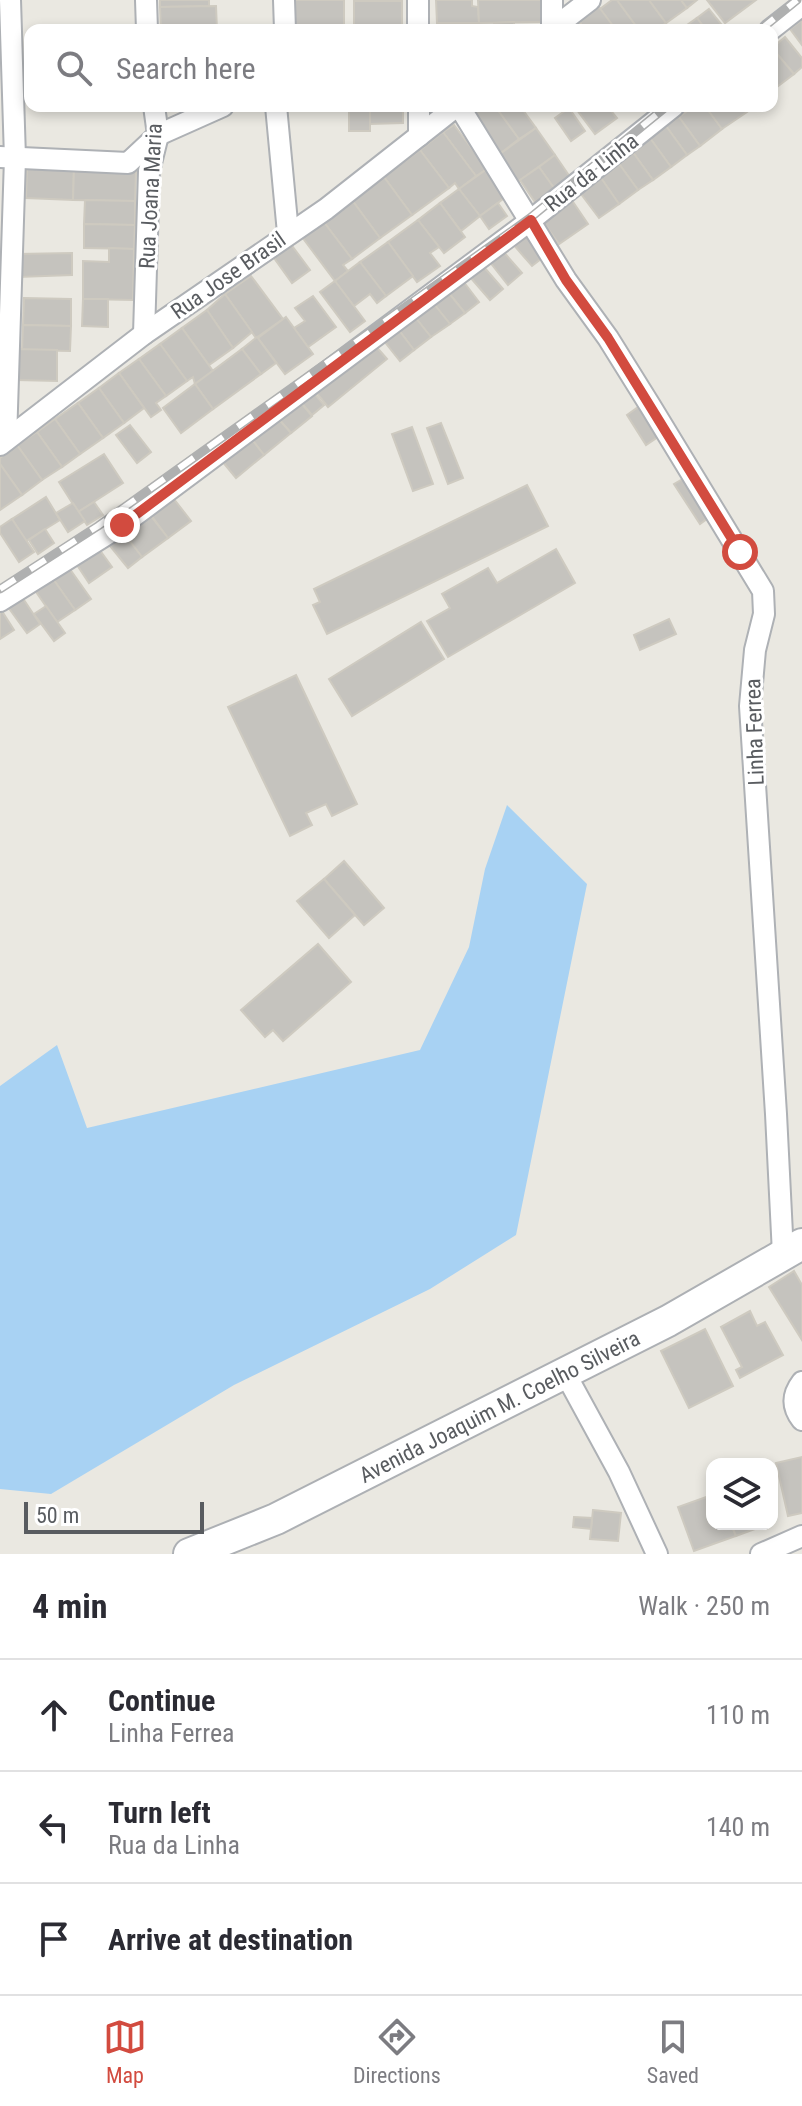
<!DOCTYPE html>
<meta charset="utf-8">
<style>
body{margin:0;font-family:"Roboto Condensed",sans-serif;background:#f7f7f7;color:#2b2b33}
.controls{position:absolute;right:24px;bottom:24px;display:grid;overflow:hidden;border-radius:16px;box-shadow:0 4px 12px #0003}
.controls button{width:72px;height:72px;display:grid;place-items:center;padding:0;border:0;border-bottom:2px solid #e1e1e2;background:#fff;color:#2b2b33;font:40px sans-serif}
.scale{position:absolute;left:24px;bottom:20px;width:180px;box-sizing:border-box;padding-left:8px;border:4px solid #595c60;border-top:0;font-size:22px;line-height:28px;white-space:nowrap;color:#595c60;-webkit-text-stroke:6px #fff;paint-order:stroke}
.stop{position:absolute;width:24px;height:24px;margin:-18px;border:6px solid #d24b3f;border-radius:50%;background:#fff}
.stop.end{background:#d24b3f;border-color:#fff;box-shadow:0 2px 8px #0008}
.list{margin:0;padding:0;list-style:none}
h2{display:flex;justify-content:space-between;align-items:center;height:104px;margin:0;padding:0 32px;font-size:34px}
h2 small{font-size:26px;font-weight:400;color:#7c7c81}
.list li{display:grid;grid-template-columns:52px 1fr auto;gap:24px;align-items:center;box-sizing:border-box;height:112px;padding:0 32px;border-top:2px solid #e1e1e2}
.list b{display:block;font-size:30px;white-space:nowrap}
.list p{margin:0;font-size:26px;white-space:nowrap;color:#7c7c81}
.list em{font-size:26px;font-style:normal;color:#7c7c81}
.icon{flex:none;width:44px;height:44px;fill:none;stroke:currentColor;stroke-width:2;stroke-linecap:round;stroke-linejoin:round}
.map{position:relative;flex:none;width:802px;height:1554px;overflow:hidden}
.search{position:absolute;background:#fff;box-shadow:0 4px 12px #0003;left:24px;right:24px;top:24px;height:88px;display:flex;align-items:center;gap:20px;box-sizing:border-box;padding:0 28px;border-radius:16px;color:#7c7c81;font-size:30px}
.sheet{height:440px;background:#fff}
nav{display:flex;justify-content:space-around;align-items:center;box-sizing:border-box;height:112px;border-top:2px solid #e1e1e2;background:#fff;font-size:22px;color:#7c7c81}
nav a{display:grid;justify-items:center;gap:4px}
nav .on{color:#d24b3f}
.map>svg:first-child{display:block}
</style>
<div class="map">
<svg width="802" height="1554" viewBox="0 0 802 1554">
<rect width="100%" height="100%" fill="#eae8e1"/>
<!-- water -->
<polygon fill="#a8d2f3" points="507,805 587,884 516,1235 430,1289 234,1385 51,1494 0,1489 0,1086 57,1045 87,1128 420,1050 469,947 485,869"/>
<!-- building -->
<g fill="#c5c3be" stroke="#cecac0" stroke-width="2">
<polygon points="160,0 209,0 209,6 160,7"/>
<rect x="292" y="0" width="52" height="25"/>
<polygon points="436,0 472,0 472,6 478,7 479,23 437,23"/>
<polygon points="478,0 541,0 542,22 479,23"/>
<polygon points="612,0 617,0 639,30 616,30 600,9"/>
<polygon points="617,0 649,0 666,23 656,30 639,30"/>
<polygon points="649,0 681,0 687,8 666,23"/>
<polygon points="681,0 697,0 687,8"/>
<polygon points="707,0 756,0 725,23"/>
<rect x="354" y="1" width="48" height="24"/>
<polygon points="216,6 217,30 161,30 160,7"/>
<polygon points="599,7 616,30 585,30 579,21"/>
<polygon points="709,9 725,29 723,30 706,30 697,18"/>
<polygon points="697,18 706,30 680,30"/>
<polygon points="802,20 802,45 790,29"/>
<polygon points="579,21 585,30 567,30"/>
<polygon points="514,22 514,30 494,30 494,23"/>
<rect x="437" y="23" width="42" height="7"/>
<rect x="292" y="25" width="57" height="5"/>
<rect x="349" y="25" width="53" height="5"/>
<polygon points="785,37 802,58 802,67 794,74 772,48"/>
<polygon points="772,48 794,74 773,90 772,89"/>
<rect x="349" y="106" width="21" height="25"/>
<polygon points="370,106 403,106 403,123 370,124"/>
<polygon points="473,106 495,106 519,139 497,156 465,111"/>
<polygon points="495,106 520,106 536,128 519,139"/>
<polygon points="574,106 607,106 617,118 595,134"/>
<polygon points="694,106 705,106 722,129 700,146 679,117"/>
<polygon points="705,106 743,106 747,112 722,129"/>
<polygon points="569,108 585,131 571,141 555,118"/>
<polygon points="679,117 700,146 687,155 666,126"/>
<polygon points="454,125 487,169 476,176 443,132"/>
<polygon points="666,126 687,155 671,167 650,138"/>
<polygon points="536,128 555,155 516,183 497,156"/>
<polygon points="443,132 476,176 459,189 455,183 449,188 420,150"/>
<polygon points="650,138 671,167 653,180 632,151"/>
<polygon points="420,150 449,188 412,215 384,177"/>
<polygon points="632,151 653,180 638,190 617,161"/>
<polygon points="555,155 570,177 554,188 539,167"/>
<polygon points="617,161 638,190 619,204 599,175"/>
<polygon points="27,167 74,168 73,200 26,198"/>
<polygon points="539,167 554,188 535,202 520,180"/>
<polygon points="74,168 136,170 135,201 73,200"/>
<polygon points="487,169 507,196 480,216 459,189"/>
<polygon points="599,175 619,204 599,218 578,190"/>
<polygon points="384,177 412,215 380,238 352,200"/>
<polygon points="459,189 480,216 461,231 440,203"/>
<polygon points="569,196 588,224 559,244 539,216"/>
<polygon points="85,200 135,201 135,225 84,224"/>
<polygon points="352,200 380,238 352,259 323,221"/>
<polygon points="440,203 465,237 444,253 418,220"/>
<polygon points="498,203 507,216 489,229 480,216"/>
<polygon points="418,220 439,247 430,253 440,266 417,282 388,242"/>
<polygon points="323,221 352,259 343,265 348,271 335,281 302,237"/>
<polygon points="84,224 135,225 134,249 84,248"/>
<polygon points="526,232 546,255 532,266 512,243"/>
<polygon points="287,239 310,270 292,283 269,251"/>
<polygon points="388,242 413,276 386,296 360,262"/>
<polygon points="109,248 134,249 133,300 83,299 83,261 109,262"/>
<polygon points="502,250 522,273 508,285 489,261"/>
<polygon points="72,253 72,275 18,277 17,254"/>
<polygon points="360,262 386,296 377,303 370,294 354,306 335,281"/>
<polygon points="483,266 503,289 490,300 470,277"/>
<polygon points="251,276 283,319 256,338 225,294"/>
<polygon points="335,281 365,321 350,332 320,292"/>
<polygon points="463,281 479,302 465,313 448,292"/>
<polygon points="448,292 465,313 450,324 434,304"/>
<polygon points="225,294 252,332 233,348 207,310"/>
<polygon points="313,296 336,327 308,347 294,328 305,321 295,308"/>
<polygon points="24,298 71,299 71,326 23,325"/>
<polygon points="83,299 108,299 108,327 82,326"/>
<polygon points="434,304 450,324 431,337 415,317"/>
<polygon points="207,310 233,348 209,365 182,328"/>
<polygon points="286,317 313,354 285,374 258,338"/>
<polygon points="415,317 431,337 414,350 398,329"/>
<polygon points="23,325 71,326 70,351 22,350"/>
<polygon points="182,328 213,371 195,384 193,377 187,381 160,344"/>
<polygon points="398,329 414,350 400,361 384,341"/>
<polygon points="257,337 276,363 261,374 242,349"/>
<polygon points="373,343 387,359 328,407 315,391"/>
<polygon points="160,344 187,381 166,396 139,359"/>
<polygon points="18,349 57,350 57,381 17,380"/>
<polygon points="242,349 261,374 213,409 195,384"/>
<polygon points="139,359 166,396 156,403 161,410 151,417 119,373"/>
<polygon points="119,373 144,408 124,423 99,388"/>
<polygon points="195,384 213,409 181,433 163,408"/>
<polygon points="99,388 124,423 103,438 78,403"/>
<polygon points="310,388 324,405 312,415 297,398"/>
<polygon points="297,398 312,416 291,433 276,416"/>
<polygon points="78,403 103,438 80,454 55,419"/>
<polygon points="641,405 661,435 646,445 627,415"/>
<polygon points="276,416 291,433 264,455 250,437"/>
<polygon points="55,419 80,454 62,467 37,432"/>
<polygon points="441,423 463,478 448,484 427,428"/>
<polygon points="130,425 151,452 137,463 116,435"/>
<polygon points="412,427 433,484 413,491 392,434"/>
<polygon points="37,432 62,467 42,480 17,445"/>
<polygon points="250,437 264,455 236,478 222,461"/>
<polygon points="17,445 42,480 22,495 0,464 0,458"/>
<polygon points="104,454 123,483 78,512 59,482"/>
<polygon points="0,464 22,495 0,510"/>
<polygon points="686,477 711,516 700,524 674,484"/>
<polygon points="527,485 548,526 327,634 313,605 320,602 314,589"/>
<polygon points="170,494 191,521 168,538 148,511"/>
<polygon points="46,497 60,520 26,541 12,519"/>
<polygon points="94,502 103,515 87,525 78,512"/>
<polygon points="73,503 85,521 68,532 56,513"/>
<polygon points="150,515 168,538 142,557 125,535"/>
<polygon points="12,519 34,552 19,562 0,533 0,527"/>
<polygon points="45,529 54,543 38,554 29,540"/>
<polygon points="125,535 142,557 128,568 110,546"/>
<polygon points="99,549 112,567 89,583 77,565"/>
<polygon points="556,549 575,583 448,657 427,621 450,608 442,594 488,568 497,583"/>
<polygon points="67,565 91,599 75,610 51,576"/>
<polygon points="51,576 75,610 57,622 34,589"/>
<polygon points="22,597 40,624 27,633 8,607"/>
<polygon points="46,606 65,633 54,641 34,614"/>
<polygon points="0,608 14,630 0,639"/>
<polygon points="669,619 676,634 640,650 634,635"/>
<polygon points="421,622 444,659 352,716 329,679"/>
<polygon points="296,675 357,804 332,816 326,804 306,813 312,825 290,836 228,707"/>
<polygon points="344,861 384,908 364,925 324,879"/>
<polygon points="324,879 355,915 329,938 297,901"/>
<polygon points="318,944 351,982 283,1041 273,1030 265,1037 241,1010"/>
<polygon points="794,1271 802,1285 802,1340 769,1287"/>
<polygon points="750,1311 757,1326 765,1322 783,1355 740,1378 736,1370 742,1367 721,1327"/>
<polygon points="705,1329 733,1386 689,1408 661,1351"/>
<polygon points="802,1457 802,1513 788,1516 776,1463"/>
<polygon points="712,1495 712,1524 731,1524 736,1536 694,1551 678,1507"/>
<polygon points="593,1510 621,1513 618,1541 590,1539"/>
<polygon points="574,1517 592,1518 591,1529 573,1527"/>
<polygon points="731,1524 765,1524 766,1525 736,1536"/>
</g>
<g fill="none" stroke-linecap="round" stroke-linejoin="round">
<!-- street casing -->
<g stroke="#aeb1b5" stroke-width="24">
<g id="street">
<polyline points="146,0 147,30"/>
<polyline points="284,0 285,30"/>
<polyline points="418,0 418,30"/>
<polyline points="552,29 552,0"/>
<polyline points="551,30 590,0"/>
<polyline points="770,30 802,5"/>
<polyline points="276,106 288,233"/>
<polyline points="419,106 419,136"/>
<polyline points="459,106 566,280 608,338 651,407 763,591 764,614 755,650 750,706 776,1114 783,1254"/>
<polyline points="0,157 128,163 158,135 223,106"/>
<polyline points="144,334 149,171 158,135 154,106"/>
<polyline points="6,440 15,158 10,0"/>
<polyline points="0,445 144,334 326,209 457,106"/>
<polyline points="0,601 122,525 531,220 674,106"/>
<polyline points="565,1373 619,1472 657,1554"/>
<path d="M802 1382C792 1395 792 1407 802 1420"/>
<polyline points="761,1554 802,1536"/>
</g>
</g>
<!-- secondary casing -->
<g stroke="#adb0b4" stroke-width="34">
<g id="secondary">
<path id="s1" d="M189 1554 276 1519 668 1321 802 1244"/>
</g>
</g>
<!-- street -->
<use href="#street" stroke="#fff" stroke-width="20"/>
<!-- secondary -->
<use href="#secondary" stroke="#fff" stroke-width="30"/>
<!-- rail casing -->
<g stroke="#afb0b0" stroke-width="9">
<g id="rail">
<polyline points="760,30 797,0"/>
<polyline points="0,589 98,526 530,218 667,106"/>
</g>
</g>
<!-- rail -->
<use href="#rail" stroke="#fff" stroke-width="6" stroke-dasharray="18" stroke-linecap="butt"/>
</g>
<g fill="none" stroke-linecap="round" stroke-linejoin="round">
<!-- route -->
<polyline stroke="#d24b3f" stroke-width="10" points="122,525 531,220 566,280 608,338 740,552"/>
</g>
<g text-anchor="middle" stroke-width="6" stroke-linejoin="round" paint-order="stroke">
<!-- street labels -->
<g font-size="22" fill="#595c60" stroke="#fff">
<text transform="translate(591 172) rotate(-38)" y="8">Rua da Linha</text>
<text transform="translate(150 196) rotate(-87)" y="8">Rua Joana Maria</text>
<text transform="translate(228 275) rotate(-35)" y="8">Rua Jose Brasil</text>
<text transform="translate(754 732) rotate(-92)" y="8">Linha Ferrea</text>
<text dy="8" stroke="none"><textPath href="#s1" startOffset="344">Avenida Joaquim M. Coelho Silveira</textPath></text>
</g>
</g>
</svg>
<div class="controls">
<button><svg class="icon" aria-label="layers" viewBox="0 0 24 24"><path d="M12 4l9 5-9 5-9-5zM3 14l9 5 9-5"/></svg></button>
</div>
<div class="scale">50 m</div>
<div class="stop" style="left:740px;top:552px"></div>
<div class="stop end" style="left:122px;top:525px"></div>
<div class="search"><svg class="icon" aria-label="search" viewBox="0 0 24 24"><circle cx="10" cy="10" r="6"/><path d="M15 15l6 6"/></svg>Search here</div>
</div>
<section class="sheet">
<h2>4 min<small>Walk · 250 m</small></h2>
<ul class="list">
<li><svg class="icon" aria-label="ahead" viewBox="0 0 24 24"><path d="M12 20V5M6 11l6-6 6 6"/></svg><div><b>Continue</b><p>Linha Ferrea</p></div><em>110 m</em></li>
<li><svg class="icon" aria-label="left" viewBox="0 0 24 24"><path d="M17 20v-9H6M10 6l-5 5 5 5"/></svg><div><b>Turn left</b><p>Rua da Linha</p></div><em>140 m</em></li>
<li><svg class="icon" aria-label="arrive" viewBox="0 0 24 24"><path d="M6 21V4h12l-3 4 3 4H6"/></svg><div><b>Arrive at destination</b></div></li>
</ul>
</section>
<nav>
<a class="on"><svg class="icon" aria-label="map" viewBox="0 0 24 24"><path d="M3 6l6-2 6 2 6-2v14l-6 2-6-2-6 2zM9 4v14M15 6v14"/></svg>Map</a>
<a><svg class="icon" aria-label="directions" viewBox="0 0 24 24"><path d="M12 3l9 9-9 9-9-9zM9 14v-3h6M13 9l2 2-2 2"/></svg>Directions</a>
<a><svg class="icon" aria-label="saved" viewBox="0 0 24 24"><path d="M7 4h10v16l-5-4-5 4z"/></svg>Saved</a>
</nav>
